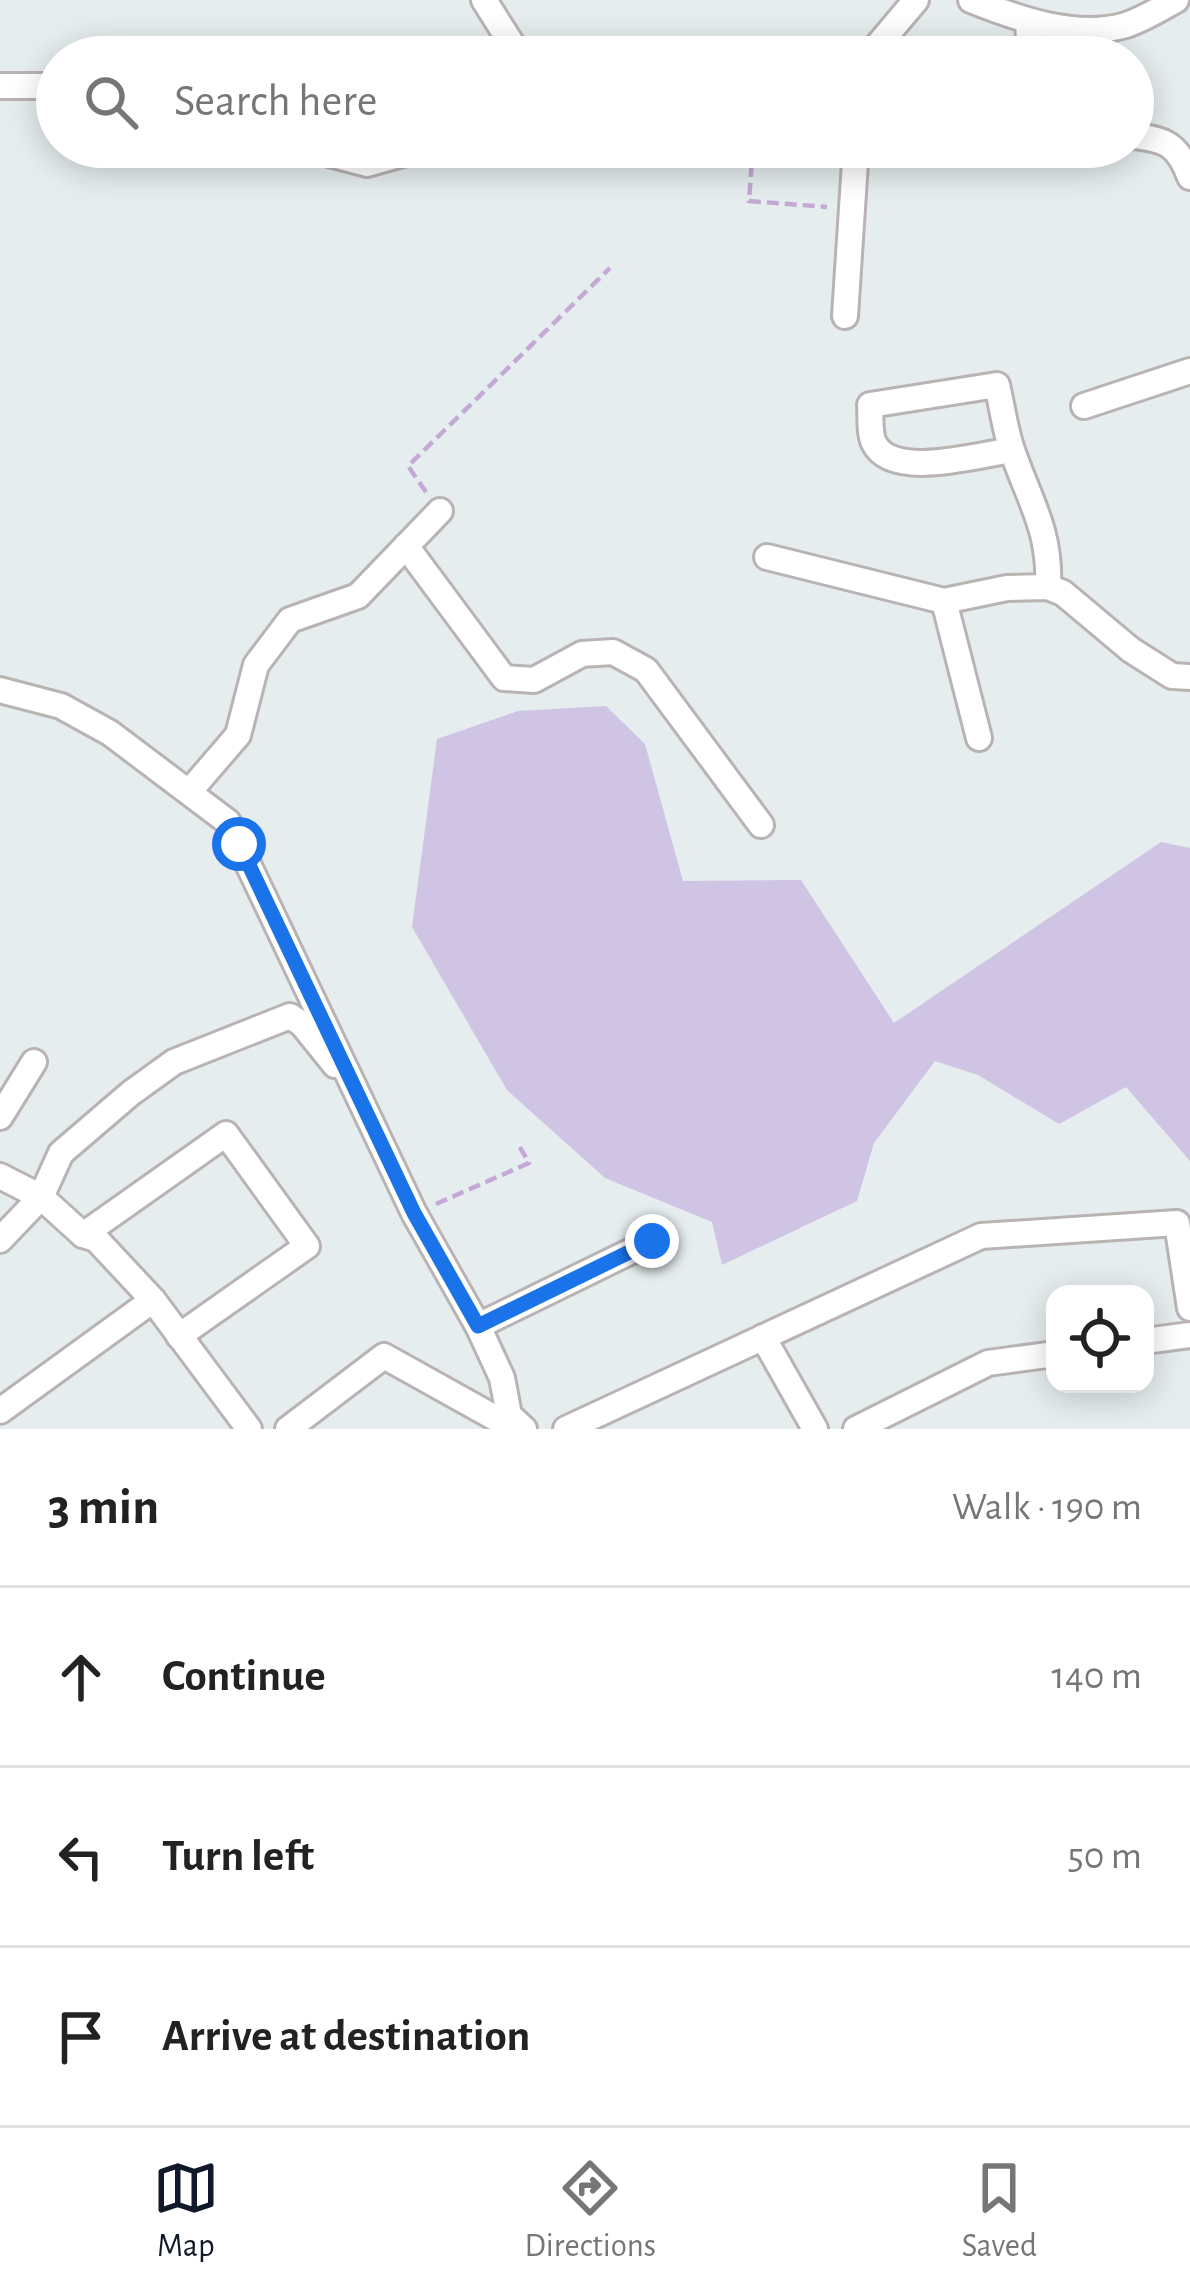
<!DOCTYPE html>
<meta charset="utf-8">
<style>
body{margin:0;font-family:"Alegreya Sans",sans-serif;background:#f2f2f2;color:#222}
.controls{position:absolute;right:36px;bottom:36px;display:grid;overflow:hidden;border-radius:24px;box-shadow:0 6px 30px #0003}
.controls button{width:108px;height:108px;display:grid;place-items:center;padding:0;border:0;border-bottom:3px solid #e0e0e0;background:#fff;color:#222;font:60px sans-serif}
.stop{position:absolute;width:36px;height:36px;margin:-27px;border:9px solid #1a73e8;border-radius:50%;background:#fff}
.stop.end{background:#1a73e8;border-color:#fff;box-shadow:0 3px 12px #0008}
.list{margin:0;padding:0;list-style:none}
h2{display:flex;justify-content:space-between;align-items:center;height:156px;margin:0;padding:0 48px;font-size:51px}
h2 small{font-size:39px;font-weight:400;color:#767676}
.list li{display:grid;grid-template-columns:78px 1fr auto;gap:36px;align-items:center;box-sizing:border-box;height:180px;padding:0 48px;border-top:3px solid #e0e0e0}
.list b{display:block;font-size:45px;white-space:nowrap}
.list em{font-size:39px;font-style:normal;color:#767676}
.icon{flex:none;width:66px;height:66px;fill:none;stroke:currentColor;stroke-width:2;stroke-linecap:round;stroke-linejoin:round}
.map{position:relative;flex:none;width:1190px;height:1429px;overflow:hidden}
.search{position:absolute;background:#fff;box-shadow:0 6px 30px #0003;left:36px;right:36px;top:36px;height:132px;display:flex;align-items:center;gap:30px;box-sizing:border-box;padding:0 42px;border-radius:66px;color:#767676;font-size:45px}
.sheet{height:696px;background:#fff}
nav{display:flex;justify-content:space-around;align-items:center;box-sizing:border-box;height:168px;border-top:3px solid #e0e0e0;background:#fff;font-size:33px;color:#767676}
nav a{display:grid;justify-items:center;gap:6px}
nav .on{color:#111827}
.map>svg:first-child{display:block}
</style>
<div class="map">
<svg width="1190" height="1429" viewBox="0 0 1190 1429">
<rect width="100%" height="100%" fill="#e5edee"/>
<!-- green -->
<polygon fill="#d0c4e4" points="606,706 645,744 683,881 801,880 894,1023 1161,842 1190,848 1190,1161 1126,1087 1059,1124 978,1075 935,1061 874,1143 857,1201 722,1265 712,1222 605,1178 507,1090 412,927 437,739 518,711"/>
<g fill="none" stroke-linecap="round" stroke-linejoin="round">
<!-- street casing -->
<g stroke="#b9b3b3" stroke-width="30">
<g id="street">
<polyline points="484,0 520,57"/>
<path d="M971 0C1016 18 1076 40 1126 25 1144 19 1160 9 1176 0"/>
<polyline points="1028,22 1030,57"/>
<polyline points="868,57 916,0"/>
<polyline points="0,86 57,86"/>
<path d="M1133 136C1166 139 1178 145 1190 177"/>
<polyline points="303,147 367,164 427,147"/>
<polyline points="845,316 856,147"/>
<polyline points="1084,406 1190,371"/>
<path d="M1012 450C978 455 892 480 874 443 869 433 871 416 870 405L997 385C1002 406 1005 430 1012 450 1029 500 1051 531 1048 587"/>
<polyline points="406,546 504,678 534,680 582,654 613,652 646,670 761,825"/>
<polyline points="767,557 944,601 1007,588 1048,587 1063,593 1131,650 1172,676 1190,677"/>
<polyline points="944,601 979,738"/>
<polyline points="0,690 61,706 110,733 228,822 414,1213 478,1326 502,1378 509,1415 524,1429"/>
<polyline points="189,792 238,735 256,665 290,620 358,596 440,511"/>
<polyline points="0,1117 34,1062"/>
<polyline points="0,1176 41,1197 83,1235 96,1239 153,1300 249,1429"/>
<polyline points="83,1235 226,1134 307,1246 179,1336"/>
<polyline points="0,1240 41,1197 61,1153 131,1093 174,1062 290,1016 302,1024 335,1065"/>
<polyline points="478,1326 652,1241"/>
<polyline points="763,1337 815,1429"/>
<polyline points="1145,1341 1190,1335"/>
<polyline points="0,1411 153,1300"/>
<polyline points="288,1429 384,1356 515,1429"/>
<polyline points="566,1429 981,1236 1177,1223 1190,1308"/>
<polyline points="856,1429 988,1363 1055,1354"/>
</g>
</g>
<!-- path -->
<g stroke="#c4a8d5" stroke-width="4.5" stroke-dasharray="12 6" stroke-linecap="butt">
<polyline points="753,147 749,201 827,207"/>
<polyline points="426,492 408,466 610,268"/>
<polyline points="436,1204 529,1163 518,1144"/>
</g>
<!-- street -->
<use href="#street" stroke="#fff" stroke-width="24"/>
</g>
<g fill="none" stroke-linecap="round" stroke-linejoin="round">
<!-- route -->
<polyline stroke="#1a73e8" stroke-width="15" points="239,844 414,1213 478,1326 652,1241"/>
</g>
</svg>
<div class="controls">
<button><svg class="icon" aria-label="locate" viewBox="0 0 24 24"><circle cx="12" cy="12" r="6"/><path d="M12 2v4M12 18v4M2 12h4M18 12h4"/></svg></button>
</div>
<div class="stop" style="left:239px;top:844px"></div>
<div class="stop end" style="left:652px;top:1241px"></div>
<div class="search"><svg class="icon" aria-label="search" viewBox="0 0 24 24"><circle cx="10" cy="10" r="6"/><path d="M15 15l6 6"/></svg>Search here</div>
</div>
<section class="sheet">
<h2>3 min<small>Walk · 190 m</small></h2>
<ul class="list">
<li><svg class="icon" aria-label="ahead" viewBox="0 0 24 24"><path d="M12 20V5M6 11l6-6 6 6"/></svg><div><b>Continue</b></div><em>140 m</em></li>
<li><svg class="icon" aria-label="left" viewBox="0 0 24 24"><path d="M17 20v-9H6M10 6l-5 5 5 5"/></svg><div><b>Turn left</b></div><em>50 m</em></li>
<li><svg class="icon" aria-label="arrive" viewBox="0 0 24 24"><path d="M6 21V4h12l-3 4 3 4H6"/></svg><div><b>Arrive at destination</b></div></li>
</ul>
</section>
<nav>
<a class="on"><svg class="icon" aria-label="map" viewBox="0 0 24 24"><path d="M3 6l6-2 6 2 6-2v14l-6 2-6-2-6 2zM9 4v14M15 6v14"/></svg>Map</a>
<a><svg class="icon" aria-label="directions" viewBox="0 0 24 24"><path d="M12 3l9 9-9 9-9-9zM9 14v-3h6M13 9l2 2-2 2"/></svg>Directions</a>
<a><svg class="icon" aria-label="saved" viewBox="0 0 24 24"><path d="M7 4h10v16l-5-4-5 4z"/></svg>Saved</a>
</nav>
